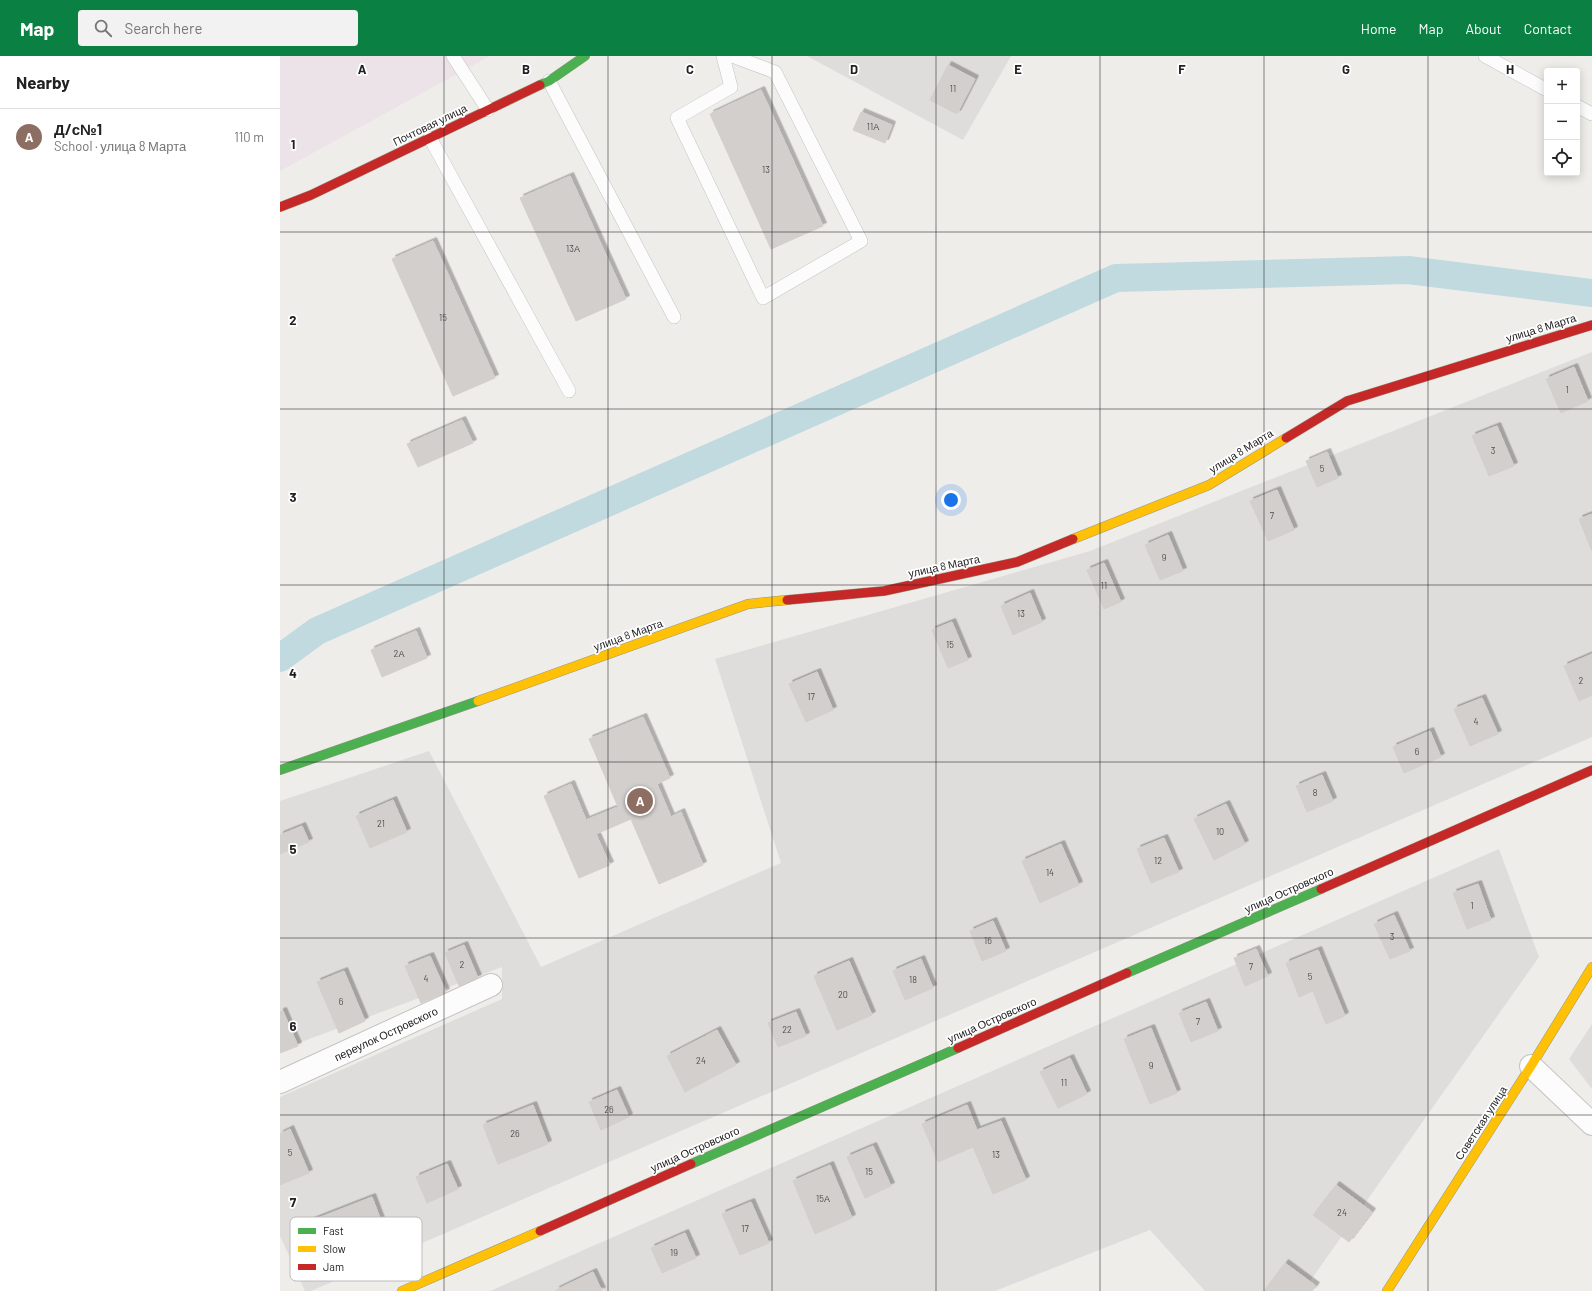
<!DOCTYPE html>
<meta charset="utf-8">
<style>
body{margin:0;font-family:Barlow,sans-serif;background:#f2f2f2;color:#222}
.controls{position:absolute;right:12px;top:12px;display:grid;overflow:hidden;border-radius:4px;box-shadow:0 2px 10px #0003}
.controls button{width:36px;height:36px;display:grid;place-items:center;padding:0;border:0;border-bottom:1px solid #e0e0e0;background:#fff;color:#222;font:20px sans-serif}
.you{position:absolute;left:671px;top:444px;width:14px;height:14px;margin:-10px;border:3px solid #fff;border-radius:50%;background:#1a73e8;box-shadow:0 0 0 6px #1a73e833}
.badge{display:grid;place-items:center;width:26px;height:26px;border-radius:50%;background:#0b8043;color:#fff;font-size:13px;font-weight:700}
.pin{position:absolute;translate:-50% -50%;border:2px solid #fff;box-shadow:0 1px 4px #0006}
.list{margin:0;padding:0;list-style:none}
h2{display:flex;justify-content:space-between;align-items:center;height:52px;margin:0;padding:0 16px;font-size:17px}
h2 small{font-size:13px;font-weight:400;color:#767676}
.list li{display:grid;grid-template-columns:26px 1fr auto;gap:12px;align-items:center;box-sizing:border-box;height:56px;padding:0 16px;border-top:1px solid #e0e0e0}
.list b{display:block;font-size:15px;white-space:nowrap}
.list p{margin:0;font-size:13px;white-space:nowrap;color:#767676}
.list em{font-size:13px;font-style:normal;color:#767676}
.icon{flex:none;width:22px;height:22px;fill:none;stroke:currentColor;stroke-width:2;stroke-linecap:round;stroke-linejoin:round}
.map{position:relative;flex:none;width:1312px;height:1235px;overflow:hidden}
header{display:flex;align-items:center;gap:24px;box-sizing:border-box;height:56px;padding:0 20px;background:#0b8043;color:#fff}
header strong{font-size:19px}
nav{display:flex;gap:22px;margin-inline-start:auto;font-size:14px}
.search{width:280px;height:36px;background:#f2f2f2;display:flex;align-items:center;gap:10px;box-sizing:border-box;padding:0 14px;border-radius:4px;color:#767676;font-size:15px}
main{display:flex}
aside{flex:1;background:#fff}
.map>svg:first-child{display:block}
</style>
<header>
<strong>Map</strong>
<div class="search"><svg class="icon" aria-label="search" viewBox="0 0 24 24"><circle cx="10" cy="10" r="6"/><path d="M15 15l6 6"/></svg>Search here</div>
<nav><a>Home</a><a>Map</a><a>About</a><a>Contact</a></nav>
</header>
<main>
<aside>
<h2>Nearby<small></small></h2>
<ul class="list">
<li><span class="badge" style="background:#8d6e63">A</span><div><b>Д/с№1</b><p>School · улица 8 Марта</p></div><em>110 m</em></li>
</ul>
</aside>
<div class="map">
<svg width="1312" height="1235" viewBox="0 0 1312 1235">
<defs>
<filter id="shadow"><feDropShadow dx="3.5" dy="-3.5" stdDeviation="0" flood-color="#0004"/></filter>
</defs>
<rect width="100%" height="100%" fill="#efedea"/>
<!-- residential -->
<g fill="#dedddb">
<polygon points="527,0 731,0 683,84"/>
<polygon points="1312,296 1312,681 31,1235 25,1235 0,1180 0,1041 222,943 222,911 0,994 0,745 149,695 261,911 501,807 435,603 810,495"/>
<polygon points="1219,793 1259,901 1023,1235 925,1235 870,1174 715,1235 210,1235"/>
<polygon points="1312,968 1312,1033 1289,1003"/>
</g>
<!-- industrial -->
<polygon fill="#ece3e8" points="0,0 210,0 0,115"/>
<g fill="none" stroke-linecap="round" stroke-linejoin="round">
<!-- canal -->
<polyline stroke="#c0dae0" stroke-width="28" points="0,602 37,575 836,222 1128,214 1312,237"/>
</g>
<!-- building -->
<g fill="#d2cfcd" stroke="#d2cfcc" filter="url(#shadow)">
<polygon points="668,9 695,23 677,58 650,44"/>
<polygon points="481,34 543,170 491,193 430,58"/>
<polygon points="581,56 612,69 605,87 573,74"/>
<polygon points="290,120 346,243 296,265 240,142"/>
<polygon points="153,185 215,322 173,340 112,203"/>
<polygon points="1294,311 1308,345 1281,357 1266,323"/>
<polygon points="182,364 193,387 138,411 127,388"/>
<polygon points="1217,370 1234,410 1209,420 1192,380"/>
<polygon points="1047,396 1058,422 1037,431 1026,405"/>
<polygon points="997,434 1014,474 988,485 970,445"/>
<polygon points="1312,458 1312,495 1299,463"/>
<polygon points="888,479 903,515 880,524 865,489"/>
<polygon points="824,507 841,546 824,553 807,514"/>
<polygon points="750,537 762,566 733,579 721,550"/>
<polygon points="672,566 688,604 668,612 652,574"/>
<polygon points="136,575 147,602 102,621 91,594"/>
<polygon points="1312,598 1312,639 1299,645 1284,610"/>
<polygon points="537,616 553,654 526,666 509,628"/>
<polygon points="1202,642 1218,678 1190,690 1174,653"/>
<polygon points="363,661 390,722 377,728 391,761 401,756 423,809 379,828 351,763 316,778 330,809 299,822 264,740 291,728 306,764 338,751 309,683"/>
<polygon points="1150,675 1161,701 1124,717 1113,691"/>
<polygon points="1042,719 1053,745 1027,756 1016,730"/>
<polygon points="113,744 127,776 90,792 76,760"/>
<polygon points="946,748 965,788 934,804 914,763"/>
<polygon points="22,770 29,786 0,798 0,779"/>
<polygon points="884,782 899,816 871,827 857,793"/>
<polygon points="781,788 799,829 760,847 742,805"/>
<polygon points="1198,828 1211,864 1187,873 1173,837"/>
<polygon points="1114,859 1130,895 1110,903 1094,868"/>
<polygon points="713,865 726,895 702,905 690,875"/>
<polygon points="184,889 198,922 179,930 165,897"/>
<polygon points="976,893 988,920 965,930 954,902"/>
<polygon points="1038,894 1065,960 1046,968 1033,935 1019,941 1006,907"/>
<polygon points="150,900 166,936 141,947 125,910"/>
<polygon points="641,903 653,932 625,944 613,915"/>
<polygon points="569,905 592,959 557,974 534,920"/>
<polygon points="64,915 85,965 59,977 37,926"/>
<polygon points="926,946 938,975 911,986 899,957"/>
<polygon points="3,955 18,990 0,997 0,956"/>
<polygon points="516,956 526,980 498,991 488,967"/>
<polygon points="871,972 897,1037 870,1048 844,983"/>
<polygon points="437,974 456,1009 405,1036 387,1000"/>
<polygon points="790,1002 807,1038 778,1052 760,1016"/>
<polygon points="337,1034 349,1061 321,1074 309,1046"/>
<polygon points="253,1049 268,1088 218,1108 203,1069"/>
<polygon points="687,1049 697,1074 721,1065 746,1124 713,1138 693,1091 658,1106 642,1068"/>
<polygon points="10,1073 29,1117 0,1129 0,1078"/>
<polygon points="593,1090 611,1130 585,1142 567,1101"/>
<polygon points="167,1108 178,1133 147,1147 136,1121"/>
<polygon points="550,1109 572,1162 535,1178 513,1125"/>
<polygon points="1056,1129 1092,1156 1069,1186 1033,1159"/>
<polygon points="92,1141 106,1178 25,1211 10,1173"/>
<polygon points="471,1146 489,1187 460,1199 442,1158"/>
<polygon points="405,1177 416,1202 382,1217 371,1192"/>
<polygon points="1005,1207 1036,1230 1032,1235 984,1235"/>
<polygon points="313,1216 322,1235 276,1235 276,1234"/>
</g>
<g fill="none" stroke-linecap="round" stroke-linejoin="round">
<!-- lane casing -->
<g stroke="#c5c4c2" stroke-width="14">
<g id="lane">
<polyline points="173,0 208,54"/>
<polyline points="443,0 451,31 397,62 483,242 581,185 495,16 452,0"/>
<polyline points="1205,0 1267,34"/>
<polyline points="269,25 394,261"/>
<polyline points="1297,50 1312,58"/>
<polyline points="150,82 289,335"/>
</g>
</g>
<!-- street casing -->
<g stroke="#c5c4c2" stroke-width="24">
<g id="street">
<polyline points="1251,1010 1312,1068"/>
<polyline points="0,1026 211,929"/>
</g>
</g>
<!-- fast casing -->
<g stroke="#989883" stroke-width="10">
<g id="fast">
<polyline points="260,29 269,25 305,0"/>
<polyline points="0,714 198,645"/>
<polyline points="847,917 1041,833"/>
<polyline points="411,1108 678,992"/>
</g>
</g>
<!-- slow casing -->
<g stroke="#989883" stroke-width="10">
<g id="slow">
<polyline points="793,483 929,429 1006,382"/>
<polyline points="198,645 468,548 507,544"/>
<polyline points="122,1235 260,1175"/>
<polyline points="1107,1235 1251,1010 1312,911"/>
</g>
</g>
<!-- jam casing -->
<g stroke="#989883" stroke-width="10">
<g id="jam">
<polyline points="0,151 31,139 260,29"/>
<polyline points="1006,382 1067,345 1312,269"/>
<polyline points="507,544 604,535 737,506 793,483"/>
<polyline points="1041,833 1312,714"/>
<polyline points="678,992 847,917"/>
<polyline points="260,1175 411,1108"/>
</g>
</g>
<!-- lane -->
<use href="#lane" stroke="#fdfcfc" stroke-width="13"/>
<!-- street -->
<use href="#street" stroke="#fdfcfc" stroke-width="22"/>
<!-- fast -->
<use href="#fast" stroke="#4caf50" stroke-width="9"/>
<!-- slow -->
<use href="#slow" stroke="#ffc107" stroke-width="9"/>
<!-- jam -->
<use href="#jam" stroke="#c62828" stroke-width="9"/>
</g>
<!-- grid -->
<path fill="none" stroke="#212121" stroke-width="1" stroke-opacity="0.55" d="M164 0V1235M328 0V1235M492 0V1235M656 0V1235M820 0V1235M984 0V1235M1148 0V1235M0 176H1312M0 353H1312M0 529H1312M0 706H1312M0 882H1312M0 1059H1312"/>
<g text-anchor="middle" stroke-width="3.5" stroke-linejoin="round" paint-order="stroke">
<!-- number labels -->
<g font-size="9" fill="#4d4c4c">
<text x="673" y="36">11</text>
<text x="593" y="74">11А</text>
<text x="486" y="117">13</text>
<text x="293" y="196">13А</text>
<text x="163" y="265">15</text>
<text x="1287" y="337">1</text>
<text x="1213" y="398">3</text>
<text x="1042" y="416">5</text>
<text x="992" y="463">7</text>
<text x="884" y="505">9</text>
<text x="824" y="533">11</text>
<text x="741" y="561">13</text>
<text x="670" y="592">15</text>
<text x="119" y="601">2А</text>
<text x="1301" y="628">2</text>
<text x="531" y="644">17</text>
<text x="1196" y="669">4</text>
<text x="1137" y="699">6</text>
<text x="1035" y="740">8</text>
<text x="101" y="771">21</text>
<text x="940" y="779">10</text>
<text x="878" y="808">12</text>
<text x="770" y="820">14</text>
<text x="1192" y="853">1</text>
<text x="1112" y="884">3</text>
<text x="708" y="888">16</text>
<text x="182" y="912">2</text>
<text x="971" y="914">7</text>
<text x="1030" y="924">5</text>
<text x="146" y="926">4</text>
<text x="633" y="927">18</text>
<text x="563" y="942">20</text>
<text x="61" y="949">6</text>
<text x="918" y="969">7</text>
<text x="507" y="977">22</text>
<text x="421" y="1008">24</text>
<text x="871" y="1013">9</text>
<text x="784" y="1030">11</text>
<text x="329" y="1057">26</text>
<text x="235" y="1081">26</text>
<text x="10" y="1100">5</text>
<text x="716" y="1102">13</text>
<text x="589" y="1119">15</text>
<text x="543" y="1146">15А</text>
<text x="1062" y="1160">24</text>
<text x="465" y="1176">17</text>
<text x="394" y="1200">19</text>
</g>
<!-- street labels -->
<g font-size="11" fill="#212121" stroke="#fff">
<text transform="translate(150 69) rotate(-26)" y="4">Почтовая улица</text>
<text transform="translate(1261 272) rotate(-17)" y="4">улица 8 Марта</text>
<text transform="translate(961 395) rotate(-32)" y="4">улица 8 Марта</text>
<text transform="translate(664 510) rotate(-12)" y="4">улица 8 Марта</text>
<text transform="translate(348 579) rotate(-20)" y="4">улица 8 Марта</text>
<text transform="translate(1009 834) rotate(-24)" y="4">улица Островского</text>
<text transform="translate(712 964) rotate(-24)" y="4">улица Островского</text>
<text transform="translate(106 978) rotate(-25)" y="4">переулок Островского</text>
<text transform="translate(1201 1067) rotate(-57)" y="4">Советская улица</text>
<text transform="translate(415 1093) rotate(-24)" y="4">улица Островского</text>
</g>
</g>
<!-- legend -->
<rect x="10" y="1161" width="132" height="64" rx="6" fill="#fff" stroke="#bcbcbc" stroke-width="1"/>
<rect x="18" y="1172" width="18" height="6" fill="#4caf50"/>
<rect x="18" y="1190" width="18" height="6" fill="#ffc107"/>
<rect x="18" y="1208" width="18" height="6" fill="#c62828"/>
<g font-size="11" fill="#212121">
<text x="43" y="1179">Fast</text>
<text x="43" y="1197">Slow</text>
<text x="43" y="1215">Jam</text>
</g>
<g font-size="13" text-anchor="middle" font-weight="bold" fill="#212121" stroke="#fff" stroke-width="3.5" stroke-linejoin="round" paint-order="stroke">
<text x="82" y="18">A</text>
<text x="246" y="18">B</text>
<text x="410" y="18">C</text>
<text x="574" y="18">D</text>
<text x="738" y="18">E</text>
<text x="902" y="18">F</text>
<text x="1066" y="18">G</text>
<text x="1230" y="18">H</text>
<text x="13" y="93">1</text>
<text x="13" y="269">2</text>
<text x="13" y="446">3</text>
<text x="13" y="622">4</text>
<text x="13" y="798">5</text>
<text x="13" y="975">6</text>
<text x="13" y="1151">7</text>
</g>
</svg>
<div class="controls">
<button>+</button>
<button>−</button>
<button><svg class="icon" aria-label="locate" viewBox="0 0 24 24"><circle cx="12" cy="12" r="6"/><path d="M12 2v4M12 18v4M2 12h4M18 12h4"/></svg></button>
</div>
<div class="you"></div>
<div class="pin badge" style="left:360px;top:745px;background:#8d6e63">A</div>
</div>
</main>
